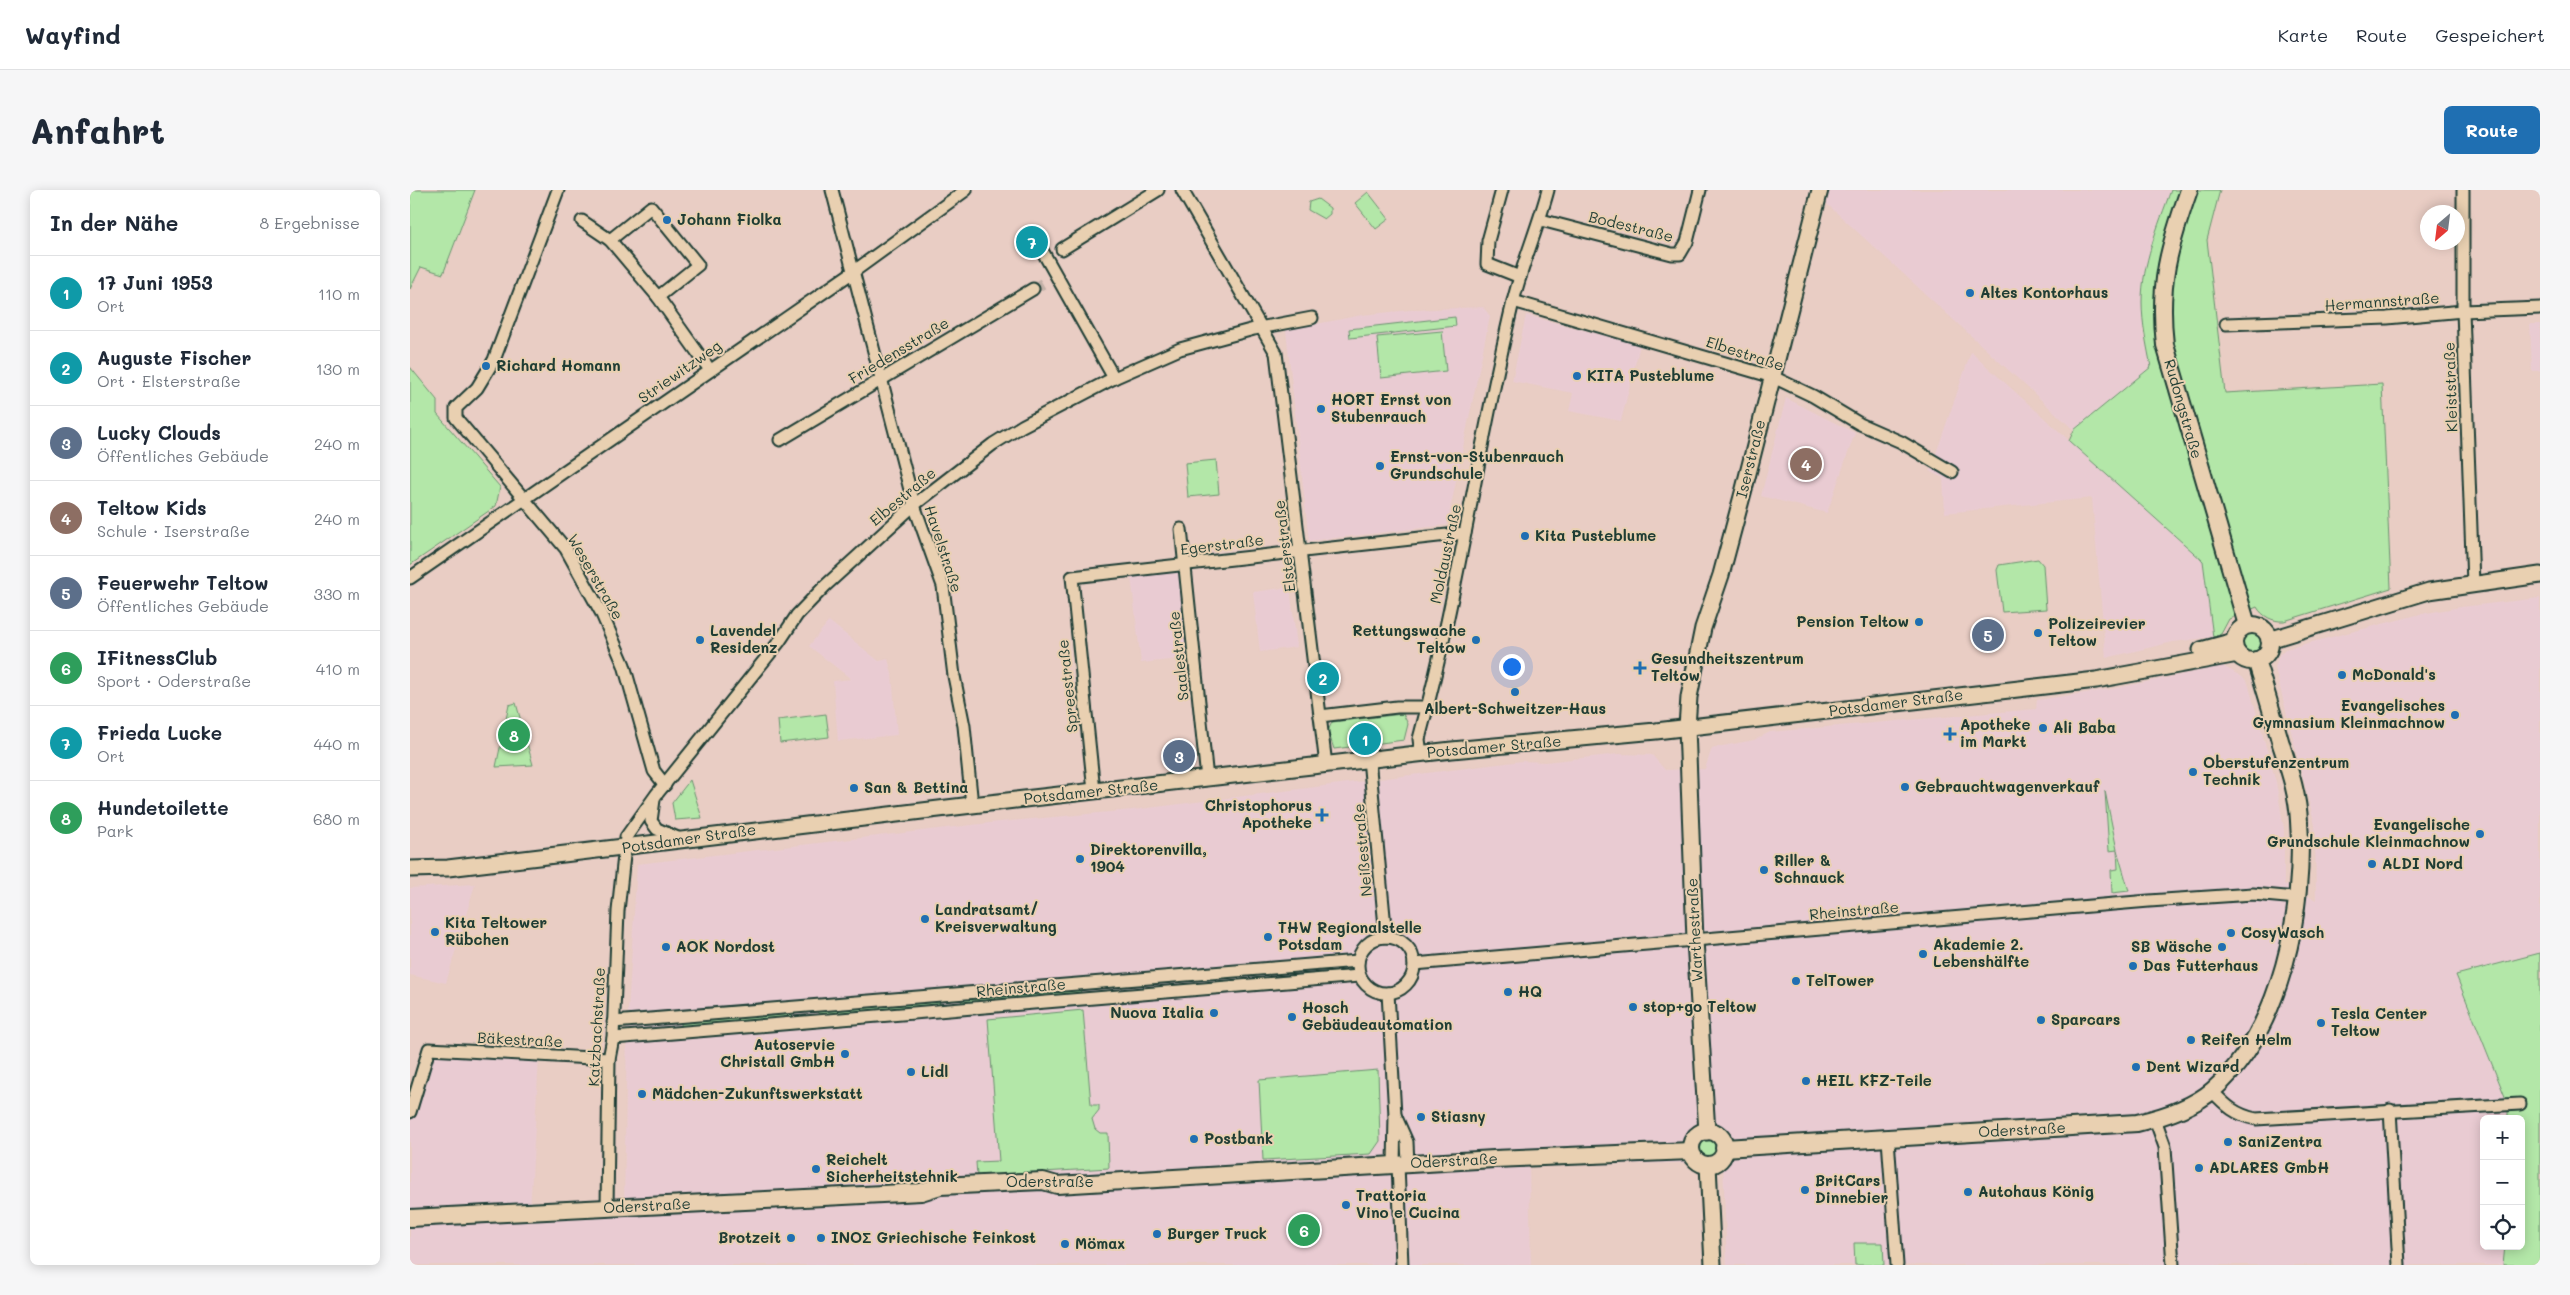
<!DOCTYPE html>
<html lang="de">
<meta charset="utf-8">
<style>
body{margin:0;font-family:Mali,sans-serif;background:#f6f6f7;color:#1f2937}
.controls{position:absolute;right:15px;bottom:15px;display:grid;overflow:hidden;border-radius:8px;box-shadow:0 2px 12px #0003}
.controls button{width:45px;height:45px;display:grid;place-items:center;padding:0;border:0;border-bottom:1px solid #e0e1e3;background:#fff;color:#1f2937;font:25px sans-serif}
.compass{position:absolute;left:2010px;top:15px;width:45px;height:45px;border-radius:50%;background:#fff;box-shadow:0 2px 12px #0003;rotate:208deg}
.you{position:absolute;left:1101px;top:476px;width:18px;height:18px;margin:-12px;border:4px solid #fff;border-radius:50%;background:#1a73e8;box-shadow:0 0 0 8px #1a73e833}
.badge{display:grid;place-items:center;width:32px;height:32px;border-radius:50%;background:#1f6fb2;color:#fff;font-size:16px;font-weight:700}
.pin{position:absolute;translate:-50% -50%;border:2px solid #fff;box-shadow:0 1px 5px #0006}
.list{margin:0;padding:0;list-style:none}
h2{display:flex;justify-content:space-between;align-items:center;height:65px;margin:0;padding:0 20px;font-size:21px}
h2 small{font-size:16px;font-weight:400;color:#747a83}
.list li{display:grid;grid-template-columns:32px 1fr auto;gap:15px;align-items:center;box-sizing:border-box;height:75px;padding:0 20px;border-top:1px solid #e0e1e3}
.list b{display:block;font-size:19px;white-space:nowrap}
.list p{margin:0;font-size:16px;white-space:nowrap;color:#747a83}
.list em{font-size:16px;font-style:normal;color:#747a83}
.icon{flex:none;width:28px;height:28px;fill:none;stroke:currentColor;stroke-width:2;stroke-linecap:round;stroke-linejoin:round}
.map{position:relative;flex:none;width:2130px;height:1075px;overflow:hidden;border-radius:8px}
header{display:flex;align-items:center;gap:30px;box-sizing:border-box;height:70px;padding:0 25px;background:#fff;border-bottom:1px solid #e0e1e3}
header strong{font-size:24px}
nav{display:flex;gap:28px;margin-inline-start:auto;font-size:18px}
.intro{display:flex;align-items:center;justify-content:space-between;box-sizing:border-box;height:120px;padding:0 30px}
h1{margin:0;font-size:35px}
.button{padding:12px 22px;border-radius:8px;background:#1f6fb2;color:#fff;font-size:18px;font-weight:700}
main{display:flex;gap:30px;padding:0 30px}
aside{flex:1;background:#fff;border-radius:8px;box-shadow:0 2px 12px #0003}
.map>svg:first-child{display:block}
</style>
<header>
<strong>Wayfind</strong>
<nav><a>Karte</a><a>Route</a><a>Gespeichert</a></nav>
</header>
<div class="intro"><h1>Anfahrt</h1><a class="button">Route</a></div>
<main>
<aside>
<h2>In der Nähe<small>8 Ergebnisse</small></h2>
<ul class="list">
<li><span class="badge" style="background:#0f9aa8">1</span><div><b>17 Juni 1953</b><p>Ort</p></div><em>110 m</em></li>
<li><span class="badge" style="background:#0f9aa8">2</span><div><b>Auguste Fischer</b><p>Ort · Elsterstraße</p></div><em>130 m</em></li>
<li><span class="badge" style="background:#5c6f8a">3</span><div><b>Lucky Clouds</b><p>Öffentliches Gebäude</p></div><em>240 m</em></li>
<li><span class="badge" style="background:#8d6e63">4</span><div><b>Teltow Kids</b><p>Schule · Iserstraße</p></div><em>240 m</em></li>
<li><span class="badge" style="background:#5c6f8a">5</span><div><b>Feuerwehr Teltow</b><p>Öffentliches Gebäude</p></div><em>330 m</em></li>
<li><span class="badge" style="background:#2e9e5b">6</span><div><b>IFitnessClub</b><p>Sport · Oderstraße</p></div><em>410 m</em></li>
<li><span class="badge" style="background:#0f9aa8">7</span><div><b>Frieda Lucke</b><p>Ort</p></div><em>440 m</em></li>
<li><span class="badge" style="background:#2e9e5b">8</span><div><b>Hundetoilette</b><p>Park</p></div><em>680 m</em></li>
</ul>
</aside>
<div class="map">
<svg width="2130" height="1075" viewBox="0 0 2130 1075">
<rect width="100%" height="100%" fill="#e9cdc4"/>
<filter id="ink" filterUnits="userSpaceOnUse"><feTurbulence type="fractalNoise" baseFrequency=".02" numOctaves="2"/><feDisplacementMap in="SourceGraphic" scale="10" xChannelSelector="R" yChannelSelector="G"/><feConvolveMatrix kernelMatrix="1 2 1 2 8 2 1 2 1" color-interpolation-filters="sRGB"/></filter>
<g filter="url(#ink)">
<!-- built -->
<g fill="#e9cbd2">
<polygon points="1420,0 1761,0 1744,45 1733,140 1741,177 1664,240 1417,14"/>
<polygon points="1073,117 1080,126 1037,335 899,351 876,140 952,125 1000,120"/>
<polygon points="1116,125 1230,155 1211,231 1159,221 1163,203 1102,191"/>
<polygon points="2120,134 2130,134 2130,181 2122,181"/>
<polygon points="1561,162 1793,371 1803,447 1763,452 1696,468 1682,308 1535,323 1533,288 1520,281"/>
<polygon points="1376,208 1445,243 1417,323 1351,306"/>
<polygon points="769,381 779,468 731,473 721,386"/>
<polygon points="880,397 887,457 850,462 843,402"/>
<polygon points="2130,408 2130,763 2046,785 2098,914 2098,929 2074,929 2074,1056 2095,1056 2093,1075 1317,1075 1313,972 1119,976 1121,1075 0,1075 0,922 19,859 129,867 120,1021 214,1017 217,839 227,674 579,633 722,620 1112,571 1135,572 1209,564 1242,565 1255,580 1295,579 1302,558 1344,550 1360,542 1626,519 1627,510 1702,499 1813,476 1834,488 1838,493 1866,592 1874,639 1874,694 1906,710 1905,635 1865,478 1869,465 1875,459 2011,424 2051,417"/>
<polygon points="419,431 469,471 478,469 482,484 487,545 428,551 423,491 441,489 399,456"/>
<polygon points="65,694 36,793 0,785 0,698"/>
</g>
<!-- green -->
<g fill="#b3e7a8" stroke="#69926e">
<polygon points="0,0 65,0 33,84 11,77 0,99"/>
<path d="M1761 0H1810L1797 50 1815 203 1972 194 1981 398 1874 431C1863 432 1852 426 1847 417L1819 429 1811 444 1803 447 1793 371 1659 251 1664 240 1741 177C1737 156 1732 134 1732 112 1732 74 1748 36 1761 0Z"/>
<polygon points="958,2 979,29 966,39 945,13"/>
<polygon points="908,9 920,18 920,24 914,29 898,20 899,12"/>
<polygon points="1045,127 1046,136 940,148 939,139"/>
<polygon points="1032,141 1036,181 971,188 967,147"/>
<polygon points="0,177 27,210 27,224 90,297 86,316 0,375"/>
<polygon points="806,270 809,304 778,307 775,273"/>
<polygon points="1628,369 1633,375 1636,419 1592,422 1587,380 1589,375"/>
<circle cx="1841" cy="453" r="11"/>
<polygon points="106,513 123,575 86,577 99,515"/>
<polygon points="416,524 419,547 370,553 368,530"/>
<polygon points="993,524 998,534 994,550 924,559 918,541 922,532"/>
<polygon points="280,590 292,628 265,630 262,613"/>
<polygon points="1695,601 1707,660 1719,701 1702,703 1701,680 1708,679 1707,660 1699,661"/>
<polygon points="2130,763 2130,1075 2093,1075 2095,1056 2111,1056 2111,929 2098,929 2098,914 2046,785"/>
<polygon points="670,799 671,803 666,805 554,814 551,812 554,808"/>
<polygon points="527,810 530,813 527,816 409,824 407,822 409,819"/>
<polygon points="673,820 681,915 689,915 689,920 682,929 685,939 690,943 698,943 699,978 567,986 566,972 589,971 578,829"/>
<polygon points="381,821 384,824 381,827 273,837 270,833 272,830"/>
<polygon points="968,880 970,951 961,964 853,970 849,890"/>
<circle cx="1297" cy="959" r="11"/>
<polygon points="1444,1053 1473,1053 1474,1075 1445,1075"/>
</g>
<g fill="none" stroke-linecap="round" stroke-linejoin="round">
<!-- minor-tunnel -->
<polyline stroke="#c1b0a7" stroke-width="11" stroke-dasharray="11 5.5" stroke-linecap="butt" points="623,99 635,92"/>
<!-- minor casing -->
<g stroke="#1f3d34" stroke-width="15">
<g id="minor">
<polyline points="148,0 84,170 67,198 46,218 46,228 156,359 191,422 214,475 244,581 255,595"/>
<polyline points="422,0 504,315 533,396 544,486 554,536 562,615"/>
<polyline points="772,0 866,163 916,575"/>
<polyline points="1092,0 1078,51 1077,74 1110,87"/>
<polyline points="2053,0 2053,121 2063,394"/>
<polyline points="1131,30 1262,64 1270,64 1277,52 1290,0"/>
<polyline points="172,31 200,50 248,107 300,180"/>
<polyline points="200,50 241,17 288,75 248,107"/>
<polyline points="629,55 704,188"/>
<polyline points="652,59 748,0"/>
<polyline points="1103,111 1363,187 1403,206 1450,234 1491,252 1542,282"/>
<polyline points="1816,134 1977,128 2053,121 2130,118"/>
<polyline points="370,250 623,99"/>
<polyline points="771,339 797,589"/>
<polyline points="0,388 443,82 556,0"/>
<polyline points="910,526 987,517 1017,517"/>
<path d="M1011 564 1009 549C1048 405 1068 257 1103 112 1112 74 1128 38 1138 0"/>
<polyline points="959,569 976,747"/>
<polyline points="684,601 662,387 1055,343"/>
<polyline points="244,610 241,631 247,639 270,649"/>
<circle cx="976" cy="775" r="28"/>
<polyline points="1004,774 1739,711 1843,704 1887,708"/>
<polyline points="978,803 985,925 984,975"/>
<polyline points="203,832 948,771"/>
<polyline points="203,848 949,786"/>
<path d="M1802 901C1816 916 1826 925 1846 929L2110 914"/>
<polyline points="1980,920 1989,1075"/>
<polyline points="0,922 19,859 199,869"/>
<polyline points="985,925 997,952 998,974"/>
<polyline points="1745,929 1755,957 1763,1075"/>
<polyline points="1478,949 1487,1075"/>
<polyline points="988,974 992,1075"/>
<polyline points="197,1018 199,869 203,848 208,721 216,647 246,605 369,452 387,425 415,396 504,315 583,254 612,236 704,188 770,159 844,139 902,128"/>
</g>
</g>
<!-- tertiary casing -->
<g stroke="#1f3d34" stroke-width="19">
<g id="tertiary">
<polyline points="1859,450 2019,401 2130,385"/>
<polyline points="1791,460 1824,451"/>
<polyline points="0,679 38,678 562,615 1042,560 1246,541 1686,490 1828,464"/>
<polyline points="1297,942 1285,750 1277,537 1279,507 1293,438 1311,385 1334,299 1410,0"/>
<polyline points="1298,975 1303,1075"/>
</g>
</g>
<!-- secondary casing -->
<g stroke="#1f3d34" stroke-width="20">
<g id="secondary">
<path d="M1779 0C1759 57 1748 94 1755 155L1837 435"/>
<circle cx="1842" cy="453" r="18"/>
<circle cx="1298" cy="958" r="17"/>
<path d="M1314 958 1727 933C1753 927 1782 918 1803 900 1872 840 1895 718 1889 631 1888 605 1879 579 1871 554 1863 526 1855 498 1846 470"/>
<polyline points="0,1028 511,1002 530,996 633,991 647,995 1084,969 1281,961"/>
</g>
</g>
<!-- minor -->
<use href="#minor" stroke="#e9d0b1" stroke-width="11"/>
<!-- tertiary -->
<use href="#tertiary" stroke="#e9d0b1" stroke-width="15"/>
<!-- secondary -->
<use href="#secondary" stroke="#e9d0b1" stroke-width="16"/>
</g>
</g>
<!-- markers -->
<g fill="#1f6fb2" stroke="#e9d0b1" stroke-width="2">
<circle cx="257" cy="30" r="5"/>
<circle cx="1560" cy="103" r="5"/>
<circle cx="76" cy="176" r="5"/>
<circle cx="1167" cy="186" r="5"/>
<circle cx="911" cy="219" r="5"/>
<circle cx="970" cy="276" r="5"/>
<circle cx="1115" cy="346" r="5"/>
<circle cx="1509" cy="432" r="5"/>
<circle cx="1628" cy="443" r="5"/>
<circle cx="290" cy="450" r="5"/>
<circle cx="1066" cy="450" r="5"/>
<path d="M1227.5 470.5h5v5h5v5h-5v5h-5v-5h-5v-5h5z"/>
<circle cx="1932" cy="485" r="5"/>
<circle cx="1105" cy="502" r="5"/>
<circle cx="2045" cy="525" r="5"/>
<circle cx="1633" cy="538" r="5"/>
<path d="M1537.5 536.5h5v5h5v5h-5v5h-5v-5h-5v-5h5z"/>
<circle cx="1783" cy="582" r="5"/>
<circle cx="1495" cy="597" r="5"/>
<circle cx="444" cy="598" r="5"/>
<path d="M909.5 617.5h5v5h5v5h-5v5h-5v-5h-5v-5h5z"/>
<circle cx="2070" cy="644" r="5"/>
<circle cx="670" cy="669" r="5"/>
<circle cx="1962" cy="674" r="5"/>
<circle cx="1354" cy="680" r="5"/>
<circle cx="515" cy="729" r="5"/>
<circle cx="25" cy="742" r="5"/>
<circle cx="1821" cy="743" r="5"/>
<circle cx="858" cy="747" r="5"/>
<circle cx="256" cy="757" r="5"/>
<circle cx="1812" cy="757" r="5"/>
<circle cx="1513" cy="764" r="5"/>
<circle cx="1723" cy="776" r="5"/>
<circle cx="1386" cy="791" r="5"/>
<circle cx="1098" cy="802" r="5"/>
<circle cx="1223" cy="817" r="5"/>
<circle cx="804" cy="823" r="5"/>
<circle cx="882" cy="827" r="5"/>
<circle cx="1631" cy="830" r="5"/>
<circle cx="1911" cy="833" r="5"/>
<circle cx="1781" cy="850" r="5"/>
<circle cx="435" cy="864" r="5"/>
<circle cx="1726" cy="877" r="5"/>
<circle cx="501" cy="882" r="5"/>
<circle cx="1396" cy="891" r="5"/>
<circle cx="232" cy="904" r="5"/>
<circle cx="1011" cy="927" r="5"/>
<circle cx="784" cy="949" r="5"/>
<circle cx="1818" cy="952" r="5"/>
<circle cx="1789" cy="978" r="5"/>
<circle cx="406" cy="979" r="5"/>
<circle cx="1395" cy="1000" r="5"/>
<circle cx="1558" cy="1002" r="5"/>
<circle cx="936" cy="1015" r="5"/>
<circle cx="747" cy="1044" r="5"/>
<circle cx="381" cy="1048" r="5"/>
<circle cx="411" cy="1048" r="5"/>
<circle cx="655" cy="1054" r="5"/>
</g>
<g text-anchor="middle" stroke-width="4" stroke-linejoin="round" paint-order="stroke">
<!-- poi labels -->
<g font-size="15" font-weight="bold" fill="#1f3d34" stroke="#e9d0b1" text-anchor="start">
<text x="267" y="35">Johann Fiolka</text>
<text x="1570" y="108">Altes Kontorhaus</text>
<text x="86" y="181">Richard Homann</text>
<text x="1177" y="191">KITA Pusteblume</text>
<text x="921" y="215">HORT Ernst von<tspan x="921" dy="17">Stubenrauch</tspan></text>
<text x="980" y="272">Ernst-von-Stubenrauch<tspan x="980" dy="17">Grundschule</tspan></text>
<text x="1125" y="351">Kita Pusteblume</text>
<text x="1499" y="437" text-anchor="end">Pension Teltow</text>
<text x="1638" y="439">Polizeirevier<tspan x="1638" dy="17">Teltow</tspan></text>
<text x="300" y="446">Lavendel<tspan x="300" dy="17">Residenz</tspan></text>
<text x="1056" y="446" text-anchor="end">Rettungswache<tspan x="1056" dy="17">Teltow</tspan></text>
<text x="1241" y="474">Gesundheitszentrum<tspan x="1241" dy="17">Teltow</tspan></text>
<text x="1942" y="490">McDonald's</text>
<text x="2035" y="521" text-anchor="end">Evangelisches<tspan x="2035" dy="17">Gymnasium Kleinmachnow</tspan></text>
<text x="1105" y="524" text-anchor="middle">Albert-Schweitzer-Haus</text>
<text x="1550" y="540">Apotheke<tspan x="1550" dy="17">im Markt</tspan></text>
<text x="1643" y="543">Ali Baba</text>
<text x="1793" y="578">Oberstufenzentrum<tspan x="1793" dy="17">Technik</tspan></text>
<text x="1505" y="602">Gebrauchtwagenverkauf</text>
<text x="454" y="603">San &amp; Bettina</text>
<text x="902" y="621" text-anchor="end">Christophorus<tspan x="902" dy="17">Apotheke</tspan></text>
<text x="2060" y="640" text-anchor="end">Evangelische<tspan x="2060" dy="17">Grundschule Kleinmachnow</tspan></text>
<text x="680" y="665">Direktorenvilla,<tspan x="680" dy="17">1904</tspan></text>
<text x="1364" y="676">Riller &amp;<tspan x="1364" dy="17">Schnauck</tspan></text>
<text x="1972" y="679">ALDI Nord</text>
<text x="525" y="725">Landratsamt/<tspan x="525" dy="17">Kreisverwaltung</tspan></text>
<text x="35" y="738">Kita Teltower<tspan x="35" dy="17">Rübchen</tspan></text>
<text x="868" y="743">THW Regionalstelle<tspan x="868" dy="17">Potsdam</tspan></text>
<text x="1831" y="748">CosyWasch</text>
<text x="1523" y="760">Akademie 2.<tspan x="1523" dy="17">Lebenshälfte</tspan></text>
<text x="266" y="762">AOK Nordost</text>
<text x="1802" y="762" text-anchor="end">SB Wäsche</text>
<text x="1733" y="781">Das Futterhaus</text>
<text x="1396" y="796">TelTower</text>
<text x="1108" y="807">HQ</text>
<text x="1233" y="822">stop+go Teltow</text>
<text x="892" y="823">Hosch<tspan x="892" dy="17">Gebäudeautomation</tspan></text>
<text x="794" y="828" text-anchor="end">Nuova Italia</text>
<text x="1921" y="829">Tesla Center<tspan x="1921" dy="17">Teltow</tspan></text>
<text x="1641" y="835">Sparcars</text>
<text x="1791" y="855">Reifen Helm</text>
<text x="425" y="860" text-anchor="end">Autoservie<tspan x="425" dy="17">Christall GmbH</tspan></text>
<text x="1736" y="882">Dent Wizard</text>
<text x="511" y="887">Lidl</text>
<text x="1406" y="896">HEIL KFZ-Teile</text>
<text x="242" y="909">Mädchen-Zukunftswerkstatt</text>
<text x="1021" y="932">Stiasny</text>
<text x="794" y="954">Postbank</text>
<text x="1828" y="957">SaniZentra</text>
<text x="416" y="975">Reichelt<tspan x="416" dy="17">Sicherheitstehnik</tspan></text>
<text x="1799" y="983">ADLARES GmbH</text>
<text x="1405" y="996">BritCars<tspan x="1405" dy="17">Dinnebier</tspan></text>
<text x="1568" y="1007">Autohaus König</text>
<text x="946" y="1011">Trattoria<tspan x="946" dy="17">Vino e Cucina</tspan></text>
<text x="757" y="1049">Burger Truck</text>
<text x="371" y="1053" text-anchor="end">Brotzeit</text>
<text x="421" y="1053">INOΣ Griechische Feinkost</text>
<text x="665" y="1059">Mömax</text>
</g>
<!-- street labels -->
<g font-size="15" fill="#1f3d34" stroke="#e9d0b1">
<text transform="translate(1221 37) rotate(14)" y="5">Bodestraße</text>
<text transform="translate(1972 112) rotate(-4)" y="5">Hermannstraße</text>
<text transform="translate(489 161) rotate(-31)" y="5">Friedensstraße</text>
<text transform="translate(1335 164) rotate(18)" y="5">Elbestraße</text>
<text transform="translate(270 182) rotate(-35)" y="5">Striewitzweg</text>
<text transform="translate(2041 197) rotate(-92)" y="5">Kleiststraße</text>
<text transform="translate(1773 219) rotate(74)" y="5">Rudongstraße</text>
<text transform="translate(1341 269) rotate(-76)" y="5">Iserstraße</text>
<text transform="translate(493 307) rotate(-40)" y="5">Elbestraße</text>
<text transform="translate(812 355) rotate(-7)" y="5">Egerstraße</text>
<text transform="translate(875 356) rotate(-97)" y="5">Elsterstraße</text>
<text transform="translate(533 359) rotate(72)" y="5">Havelstraße</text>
<text transform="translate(1036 364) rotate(-78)" y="5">Moldaustraße</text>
<text transform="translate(185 387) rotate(60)" y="5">Weserstraße</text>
<text transform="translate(769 466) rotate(-96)" y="5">Saalestraße</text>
<text transform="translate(658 496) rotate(-96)" y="5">Spreestraße</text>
<text transform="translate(1486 513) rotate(-7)" y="5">Potsdamer Straße</text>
<text transform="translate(1084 557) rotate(-5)" y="5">Potsdamer Straße</text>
<text transform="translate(681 602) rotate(-6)" y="5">Potsdamer Straße</text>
<text transform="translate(279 649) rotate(-8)" y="5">Potsdamer Straße</text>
<text transform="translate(953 660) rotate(-95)" y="5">Neißestraße</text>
<text transform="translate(1444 721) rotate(-5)" y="5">Rheinstraße</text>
<text transform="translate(1285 740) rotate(-93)" y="5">Warthestraße</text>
<text transform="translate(611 798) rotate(-5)" y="5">Rheinstraße</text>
<text transform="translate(187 837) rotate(-87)" y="5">Katzbachstraße</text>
<text transform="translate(110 850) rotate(3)" y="5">Bäkestraße</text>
<text transform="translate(1612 940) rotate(-3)" y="5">Oderstraße</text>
<text transform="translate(1044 971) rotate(-3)" y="5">Oderstraße</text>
<text x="640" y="997">Oderstraße</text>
<text transform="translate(237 1016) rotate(-3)" y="5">Oderstraße</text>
</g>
</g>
</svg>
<div class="controls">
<button>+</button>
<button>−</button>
<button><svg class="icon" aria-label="locate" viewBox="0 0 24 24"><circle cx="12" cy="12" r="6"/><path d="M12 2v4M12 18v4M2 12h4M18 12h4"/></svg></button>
</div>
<svg class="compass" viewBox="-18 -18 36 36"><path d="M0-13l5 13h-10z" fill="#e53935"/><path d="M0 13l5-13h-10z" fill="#747a83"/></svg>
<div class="you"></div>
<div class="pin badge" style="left:955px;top:549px;background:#0f9aa8">1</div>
<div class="pin badge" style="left:913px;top:488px;background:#0f9aa8">2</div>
<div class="pin badge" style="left:769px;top:566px;background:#5c6f8a">3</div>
<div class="pin badge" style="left:1396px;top:274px;background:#8d6e63">4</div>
<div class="pin badge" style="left:1578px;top:445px;background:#5c6f8a">5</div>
<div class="pin badge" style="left:894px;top:1040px;background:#2e9e5b">6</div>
<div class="pin badge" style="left:622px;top:52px;background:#0f9aa8">7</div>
<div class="pin badge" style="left:104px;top:545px;background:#2e9e5b">8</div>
</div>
</main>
